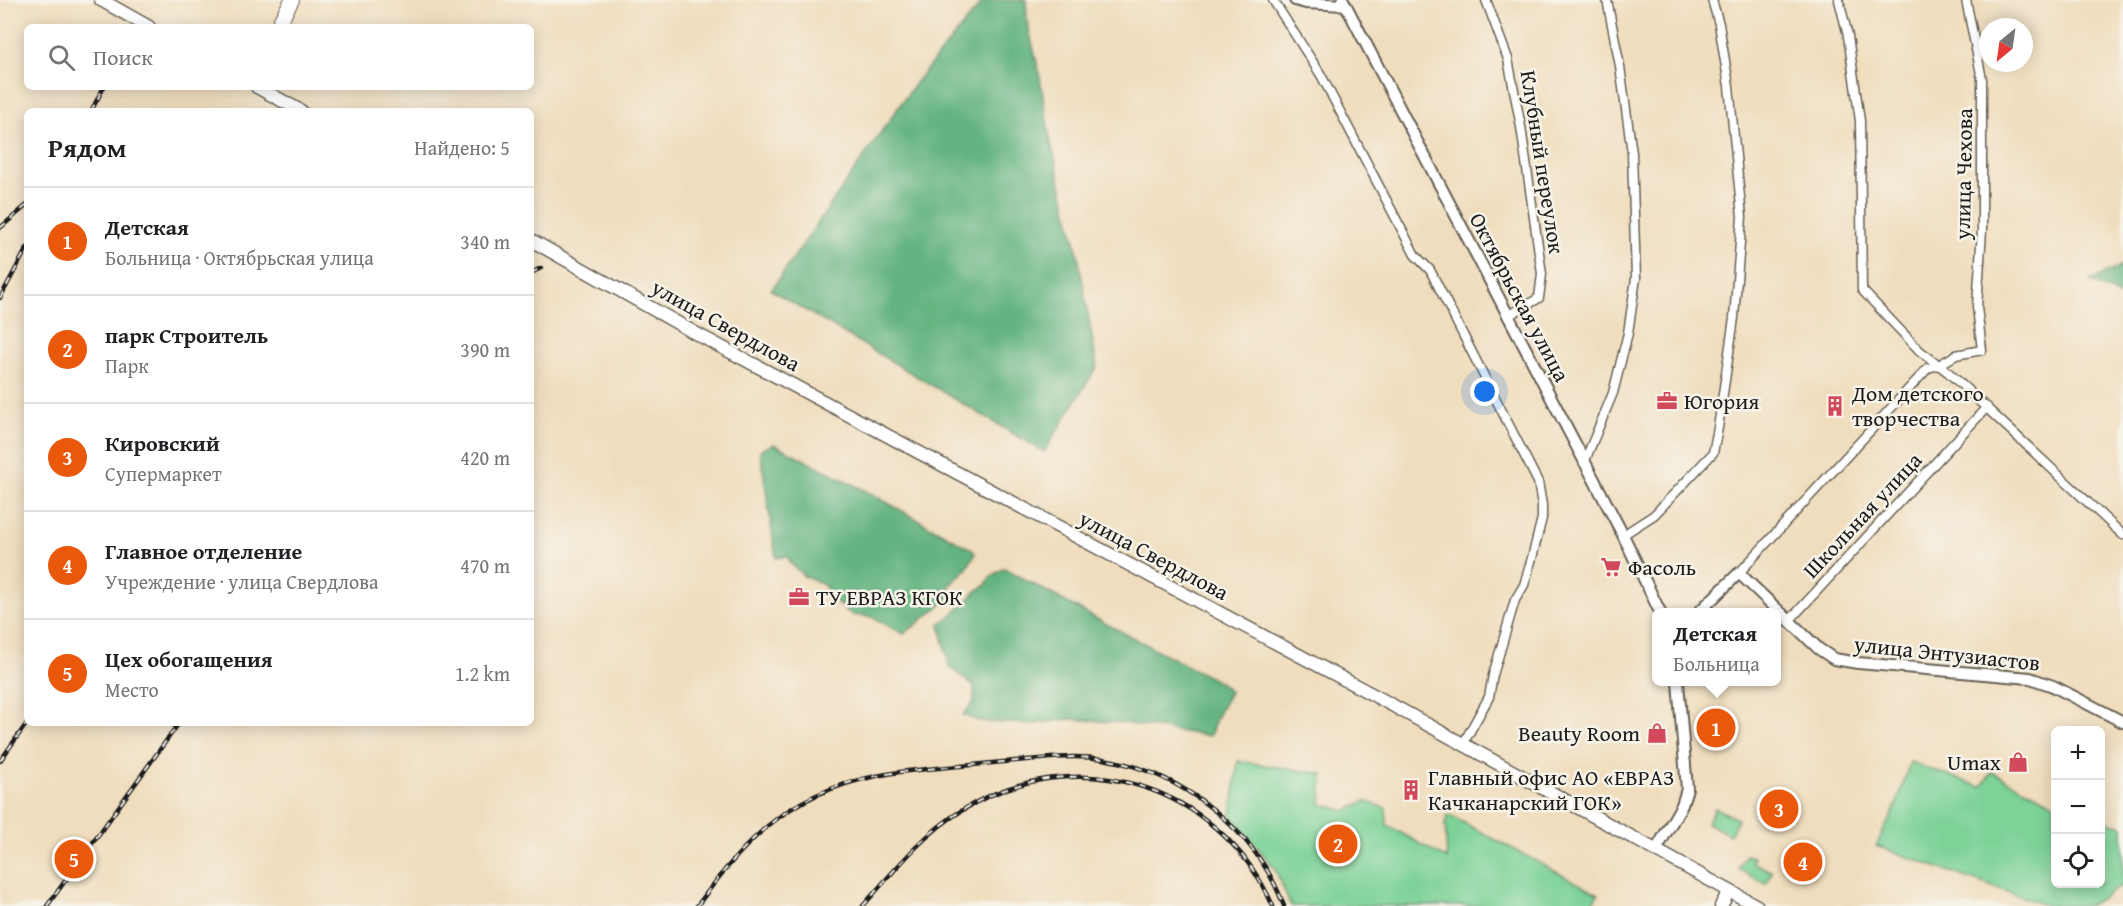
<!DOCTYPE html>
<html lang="ru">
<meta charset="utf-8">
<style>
body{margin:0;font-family:"Gentium Book Plus",serif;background:#f6f6f6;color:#202124}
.controls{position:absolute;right:18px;bottom:18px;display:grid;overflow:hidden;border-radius:9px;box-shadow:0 3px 15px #0003}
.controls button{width:54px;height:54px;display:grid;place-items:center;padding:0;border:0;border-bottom:2px solid #e0e0e0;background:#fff;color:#202124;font:30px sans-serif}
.compass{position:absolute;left:1979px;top:18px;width:54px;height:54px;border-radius:50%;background:#fff;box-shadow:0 3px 15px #0003;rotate:209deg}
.you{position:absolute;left:1485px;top:392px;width:21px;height:21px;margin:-15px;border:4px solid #fff;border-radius:50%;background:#1a73e8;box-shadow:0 0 0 9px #1a73e833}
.badge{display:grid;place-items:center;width:39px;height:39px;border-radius:50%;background:#ea580c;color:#fff;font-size:20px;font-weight:700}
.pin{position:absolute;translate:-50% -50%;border:3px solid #fff;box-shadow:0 2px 6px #0006}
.popup{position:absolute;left:1652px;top:608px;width:129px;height:78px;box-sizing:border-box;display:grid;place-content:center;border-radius:9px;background:#fff;filter:drop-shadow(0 2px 4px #0005);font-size:20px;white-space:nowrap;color:#757577}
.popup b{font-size:22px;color:#202124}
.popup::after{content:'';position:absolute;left:50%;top:100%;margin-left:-12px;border:12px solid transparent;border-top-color:#fff}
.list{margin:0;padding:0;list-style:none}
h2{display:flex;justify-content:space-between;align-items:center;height:78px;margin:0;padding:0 24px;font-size:26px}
h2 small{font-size:20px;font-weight:400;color:#757577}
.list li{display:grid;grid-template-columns:39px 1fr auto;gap:18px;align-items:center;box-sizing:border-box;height:108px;padding:0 24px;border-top:2px solid #e0e0e0}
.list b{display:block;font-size:22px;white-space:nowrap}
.list p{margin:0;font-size:20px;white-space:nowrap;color:#757577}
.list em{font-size:20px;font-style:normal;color:#757577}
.icon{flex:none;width:33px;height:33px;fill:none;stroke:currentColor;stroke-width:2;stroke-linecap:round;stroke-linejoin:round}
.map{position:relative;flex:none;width:2123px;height:906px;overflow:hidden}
.search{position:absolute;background:#fff;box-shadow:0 3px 15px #0003;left:24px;top:24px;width:510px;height:66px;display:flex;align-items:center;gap:15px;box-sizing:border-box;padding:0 21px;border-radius:9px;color:#757577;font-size:22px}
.panel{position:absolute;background:#fff;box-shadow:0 3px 15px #0003;left:24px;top:108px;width:510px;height:618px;border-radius:9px}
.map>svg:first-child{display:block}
</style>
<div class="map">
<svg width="2123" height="906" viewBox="0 0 2123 906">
<rect width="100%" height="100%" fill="#f7f3e8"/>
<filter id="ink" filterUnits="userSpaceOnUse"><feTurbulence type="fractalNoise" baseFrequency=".0167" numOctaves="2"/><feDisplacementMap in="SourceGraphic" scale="12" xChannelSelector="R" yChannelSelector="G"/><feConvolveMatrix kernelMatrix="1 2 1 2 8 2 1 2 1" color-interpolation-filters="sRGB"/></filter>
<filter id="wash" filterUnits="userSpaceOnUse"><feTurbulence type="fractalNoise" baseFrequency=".008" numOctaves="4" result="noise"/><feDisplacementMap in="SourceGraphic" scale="24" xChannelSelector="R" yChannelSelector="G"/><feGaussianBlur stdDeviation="1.35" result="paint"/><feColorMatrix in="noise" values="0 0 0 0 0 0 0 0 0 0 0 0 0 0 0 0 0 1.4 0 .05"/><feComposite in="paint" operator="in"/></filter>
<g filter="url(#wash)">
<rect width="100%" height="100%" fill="#f0ddbd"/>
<!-- green -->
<g fill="#7bd297" stroke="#4c775a" stroke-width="1.5">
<polygon points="1238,761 1323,774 1321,804 1346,811 1365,801 1386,808 1387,825 1447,859 1445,823 1449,815 1598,894 1591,906 1291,906 1275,869 1231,815"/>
<polygon points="1910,762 1981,787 1992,772 2055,804 2056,884 2100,884 2101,820 2123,826 2123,885 2088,906 2048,906 1876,846 1896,806"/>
<polygon points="1715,808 1738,819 1730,835 1707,823"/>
<polygon points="1746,855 1754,858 1752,862 1772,872 1766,884 1738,869"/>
</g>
<!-- forest -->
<g fill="#64b480" stroke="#40684e" stroke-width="1.5">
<polygon points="984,0 1026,0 1027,21 1039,72 1050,139 1078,254 1097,367 1044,452 771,290 916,82"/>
<polygon points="2123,265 2123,298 2090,281"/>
<polygon points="774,444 868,492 973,550 975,554 967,568 950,585 948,599 904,634 872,617 852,615 832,599 824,585 804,576 791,564 787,556 776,558 760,450"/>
<polygon points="1004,568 1095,618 1221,683 1230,692 1217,716 1210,736 1123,723 1070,719 1034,724 981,722 963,715 974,702 974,687 949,666 940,624 963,605 976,591 986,585 990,577"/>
</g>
</g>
<g filter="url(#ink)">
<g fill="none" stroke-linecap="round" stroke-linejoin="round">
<!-- minor casing -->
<g stroke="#666054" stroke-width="11">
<g id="minor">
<polyline points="1273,0 1321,75 1415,255 1430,270 1538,482 1542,505 1542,518 1532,558 1524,585 1515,600 1493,675 1489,697 1463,744"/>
<polyline points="1486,0 1508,59 1521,127 1542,274 1539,298 1508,316"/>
<polyline points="1839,0 1848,36 1860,121 1862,290 1920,351 1948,372 2123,535"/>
<polyline points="1584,463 1613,393 1628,333 1636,278 1632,153 1620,66 1607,0"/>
<polyline points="1623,535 1654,515 1713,453 1718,428 1734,318 1742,217 1729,86 1719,24 1712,0"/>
<polyline points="1739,573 1928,368 1939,365 1956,355 1982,350 1977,307 1982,230 1982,79 1966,0"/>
<polyline points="1789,621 1987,407"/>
</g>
</g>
<!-- tertiary casing -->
<g stroke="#666054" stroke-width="14">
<g id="tertiary">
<polyline points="1295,0 1306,3 1345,5"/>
<polyline points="1343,0 1623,535 1660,612"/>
<polyline points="1699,612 1739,573 1819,649 1834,659 1858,663 2030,678 2053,686 2123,722"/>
<polyline points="1656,850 1682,805 1687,789 1678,682"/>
</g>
</g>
<!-- secondary casing -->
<g stroke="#666054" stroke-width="15">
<g id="secondary">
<polyline points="101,0 149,27"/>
<polyline points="257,87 301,111"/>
<polyline points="531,240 695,333 1381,699 1757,906"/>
<polyline points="1721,906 1729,891"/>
</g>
</g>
<!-- primary casing -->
<g stroke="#666054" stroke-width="16">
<polyline id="primary" points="277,27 292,0"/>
</g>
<!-- minor -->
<use href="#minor" stroke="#fff" stroke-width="8"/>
<!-- tertiary -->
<use href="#tertiary" stroke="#fff" stroke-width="10"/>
<!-- secondary -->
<use href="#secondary" stroke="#fff" stroke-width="12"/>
<!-- primary -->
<use href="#primary" stroke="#fff" stroke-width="14"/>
<!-- rail casing -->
<g stroke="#1c1c1c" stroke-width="4.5">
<g id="rail">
<polyline points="91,111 104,87"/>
<polyline points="0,228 27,205"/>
<polyline points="531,273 541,268"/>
<polyline points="0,298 27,248"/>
<polyline points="0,761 27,723"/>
<polyline points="47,906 179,723"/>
<path d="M697 906C753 830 796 788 893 773 929 768 966 766 1003 762 1036 760 1070 754 1103 759 1182 772 1257 831 1284 906"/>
<path d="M863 906C893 872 922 835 961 811 1075 740 1218 783 1273 906"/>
</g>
</g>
<!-- rail -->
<use href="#rail" stroke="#f7f3e8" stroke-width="2" stroke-dasharray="7" stroke-linecap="butt"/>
</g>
</g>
<!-- icons -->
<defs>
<g id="office-bare" transform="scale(1.62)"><path d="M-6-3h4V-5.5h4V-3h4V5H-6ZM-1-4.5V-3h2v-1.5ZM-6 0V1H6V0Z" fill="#d1495b" stroke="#f7f3e8" stroke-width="2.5" paint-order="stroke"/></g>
<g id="building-bare" transform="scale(1.62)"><path d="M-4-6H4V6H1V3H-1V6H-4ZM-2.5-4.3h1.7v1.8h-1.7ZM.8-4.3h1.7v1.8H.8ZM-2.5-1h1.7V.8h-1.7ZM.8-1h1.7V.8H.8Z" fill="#d1495b" stroke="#f7f3e8" stroke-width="2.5" paint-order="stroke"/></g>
<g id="supermarket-bare" transform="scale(1.62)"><path d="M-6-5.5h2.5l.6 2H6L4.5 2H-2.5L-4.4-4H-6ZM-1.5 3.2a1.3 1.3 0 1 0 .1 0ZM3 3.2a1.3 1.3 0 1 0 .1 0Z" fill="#d1495b" stroke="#f7f3e8" stroke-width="2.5" paint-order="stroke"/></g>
<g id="shop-bare" transform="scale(1.62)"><path d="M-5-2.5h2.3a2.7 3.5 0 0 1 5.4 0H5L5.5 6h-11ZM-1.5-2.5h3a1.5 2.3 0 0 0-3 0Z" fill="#d1495b" stroke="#f7f3e8" stroke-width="2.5" paint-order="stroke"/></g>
</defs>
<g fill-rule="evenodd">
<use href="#office-bare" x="1667" y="401"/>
<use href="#building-bare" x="1835" y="406"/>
<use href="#supermarket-bare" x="1611" y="567"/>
<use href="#office-bare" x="799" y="597"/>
<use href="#shop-bare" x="1657" y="733"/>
<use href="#shop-bare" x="2018" y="762"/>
<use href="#building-bare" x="1411" y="790"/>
</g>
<g text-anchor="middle" stroke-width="5" stroke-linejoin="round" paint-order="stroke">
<!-- street labels -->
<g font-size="22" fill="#1c1c1c" stroke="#f7f3e8">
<text transform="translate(1543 162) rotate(81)" y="8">Клубный переулок</text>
<text transform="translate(1963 174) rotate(-89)" y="8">улица Чехова</text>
<text transform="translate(1520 297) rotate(62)" y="8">Октябрьская улица</text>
<text transform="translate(726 325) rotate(29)" y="8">улица Свердлова</text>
<text transform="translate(1862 515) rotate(-47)" y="8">Школьная улица</text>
<text transform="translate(1154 555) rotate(28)" y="8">улица Свердлова</text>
<text transform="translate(1947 653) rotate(6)" y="8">улица Энтузиастов</text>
</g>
<!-- poi labels -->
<g font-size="22" fill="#1c1c1c" stroke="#f7f3e8" text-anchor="start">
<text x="1852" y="401">Дом детского<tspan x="1852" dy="25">творчества</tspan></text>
<text x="1684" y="409">Югория</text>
<text x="1628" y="575">Фасоль</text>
<text x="816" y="605">ТУ ЕВРАЗ КГОК</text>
<text x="1640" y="741" text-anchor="end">Beauty Room</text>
<text x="2001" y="770" text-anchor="end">Umax</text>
<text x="1428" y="785">Главный офис АО «ЕВРАЗ<tspan x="1428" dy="25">Качканарский ГОК»</tspan></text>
</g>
</g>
</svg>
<div class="controls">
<button>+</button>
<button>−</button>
<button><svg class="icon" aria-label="locate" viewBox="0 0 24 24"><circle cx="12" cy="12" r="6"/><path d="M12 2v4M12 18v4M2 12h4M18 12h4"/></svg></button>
</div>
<svg class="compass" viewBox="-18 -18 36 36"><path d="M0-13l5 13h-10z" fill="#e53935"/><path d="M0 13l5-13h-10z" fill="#757577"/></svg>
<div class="you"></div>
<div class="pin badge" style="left:1716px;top:728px">1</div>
<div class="popup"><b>Детская</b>Больница</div>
<div class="pin badge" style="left:1338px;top:844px">2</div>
<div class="pin badge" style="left:1779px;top:809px">3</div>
<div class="pin badge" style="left:1803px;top:862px">4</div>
<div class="pin badge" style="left:74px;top:859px">5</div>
<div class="search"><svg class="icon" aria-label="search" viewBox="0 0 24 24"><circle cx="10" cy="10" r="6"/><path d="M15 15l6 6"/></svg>Поиск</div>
<section class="panel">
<h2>Рядом<small>Найдено: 5</small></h2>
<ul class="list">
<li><span class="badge">1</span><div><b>Детская</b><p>Больница · Октябрьская улица</p></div><em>340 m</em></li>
<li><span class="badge">2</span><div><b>парк Строитель</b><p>Парк</p></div><em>390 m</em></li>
<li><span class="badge">3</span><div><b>Кировский</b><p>Супермаркет</p></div><em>420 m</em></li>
<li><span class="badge">4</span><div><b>Главное отделение</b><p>Учреждение · улица Свердлова</p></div><em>470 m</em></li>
<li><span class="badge">5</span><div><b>Цех обогащения</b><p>Место</p></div><em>1.2 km</em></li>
</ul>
</section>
</div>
